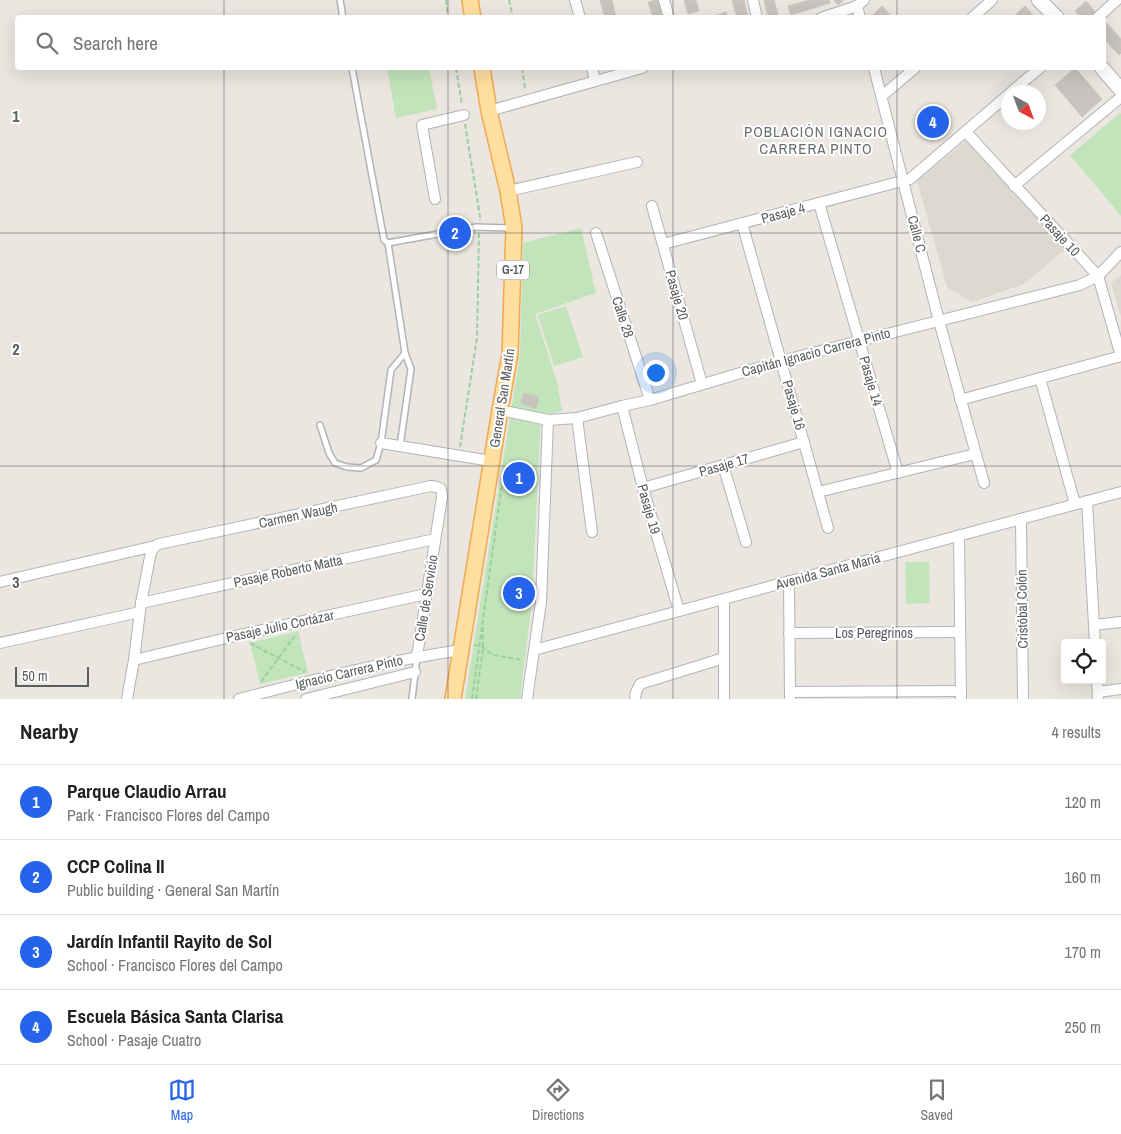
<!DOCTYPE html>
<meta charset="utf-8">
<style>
body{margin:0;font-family:"Archivo Narrow",sans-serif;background:#f2f2f2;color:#222}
.controls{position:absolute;right:15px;bottom:15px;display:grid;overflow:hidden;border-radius:5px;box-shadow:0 5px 20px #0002}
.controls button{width:45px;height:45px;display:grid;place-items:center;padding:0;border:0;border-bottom:1px solid #e0e0e0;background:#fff;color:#222;font:25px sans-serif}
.compass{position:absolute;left:1001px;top:85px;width:45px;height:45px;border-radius:50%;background:#fff;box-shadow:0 5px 20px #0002;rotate:139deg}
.scale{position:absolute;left:15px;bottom:12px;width:74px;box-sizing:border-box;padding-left:5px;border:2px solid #585d60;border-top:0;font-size:14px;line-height:18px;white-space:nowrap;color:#585d60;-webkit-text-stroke:4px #fff;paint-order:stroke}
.you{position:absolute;left:655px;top:372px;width:18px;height:18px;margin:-12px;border:4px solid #fff;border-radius:50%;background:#1a73e8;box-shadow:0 0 0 8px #1a73e833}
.badge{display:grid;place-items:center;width:32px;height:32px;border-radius:50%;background:#2563eb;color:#fff;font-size:16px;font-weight:700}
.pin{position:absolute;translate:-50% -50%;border:2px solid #fff;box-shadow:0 1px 5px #0006}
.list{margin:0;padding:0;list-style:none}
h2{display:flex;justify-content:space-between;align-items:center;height:65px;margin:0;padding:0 20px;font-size:21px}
h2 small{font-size:16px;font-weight:400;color:#767676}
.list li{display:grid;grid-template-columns:32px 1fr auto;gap:15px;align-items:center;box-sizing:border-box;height:75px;padding:0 20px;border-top:1px solid #e0e0e0}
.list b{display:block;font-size:19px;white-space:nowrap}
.list p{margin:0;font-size:16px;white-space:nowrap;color:#767676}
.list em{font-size:16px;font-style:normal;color:#767676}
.icon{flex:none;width:28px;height:28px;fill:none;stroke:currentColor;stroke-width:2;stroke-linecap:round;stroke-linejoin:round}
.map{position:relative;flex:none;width:1121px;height:699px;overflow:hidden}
.search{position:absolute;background:#fff;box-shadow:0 5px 20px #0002;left:15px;right:15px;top:15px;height:55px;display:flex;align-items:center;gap:12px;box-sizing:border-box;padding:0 18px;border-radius:5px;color:#767676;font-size:19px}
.sheet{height:365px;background:#fff}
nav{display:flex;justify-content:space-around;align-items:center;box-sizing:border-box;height:70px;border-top:1px solid #e0e0e0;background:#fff;font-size:14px;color:#767676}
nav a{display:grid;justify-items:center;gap:2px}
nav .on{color:#2563eb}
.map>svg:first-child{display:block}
</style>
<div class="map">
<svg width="1121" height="699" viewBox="0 0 1121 699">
<rect width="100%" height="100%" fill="#ebe6df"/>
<!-- education -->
<g fill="#ddd8d0">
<polygon points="971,137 1067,248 1024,284 972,302 947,287 917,181"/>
<polygon points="1121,275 1121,316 1111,283"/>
</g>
<!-- green -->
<g fill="#c2e4ba">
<polygon points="387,68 429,68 437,109 396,118"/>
<polygon points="1120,113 1121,114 1121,216 1070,155"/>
<polygon points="581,228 596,293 535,314 557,382 562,411 553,413 541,414 532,601 520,699 465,699 520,354 523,243"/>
<polygon points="566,306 583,357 554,366 538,315"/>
<polygon points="905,562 929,562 930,603 906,604"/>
<polygon points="298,631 308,673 260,684 250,643"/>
</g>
<!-- building -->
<g fill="#c8c3be" stroke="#d0c7bd">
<polygon points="600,0 612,0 616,18 605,18"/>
<polygon points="656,0 659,0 664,18 653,18 648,2"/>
<polygon points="684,0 696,0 699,11 688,14"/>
<polygon points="732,0 744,0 748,17 737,18"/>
<polygon points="764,0 774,0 779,18 768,18"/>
<polygon points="810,0 829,0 830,3 791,15 788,6"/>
<polygon points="834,0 844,0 838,5"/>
<polygon points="1086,1 1096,13 1090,18 1081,18 1075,11"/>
<polygon points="882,6 893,18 870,18"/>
<polygon points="1025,6 1034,16 1032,18 1012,18"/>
<polygon points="726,12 728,18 708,18"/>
<polygon points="1104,20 1121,39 1121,53 1119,55 1104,39"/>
<polygon points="1075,68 1102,99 1082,117 1055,85"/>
<polygon points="524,393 539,397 536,409 521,403"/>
</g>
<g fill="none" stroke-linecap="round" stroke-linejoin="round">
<!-- lane casing -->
<g stroke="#b0b4b7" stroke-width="8">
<g id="lane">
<polyline points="340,0 343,18"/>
<polyline points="352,68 384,240 388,243 476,227 513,228"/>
<polyline points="320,425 329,453 335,463 347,467 361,468 376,460 381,443 391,370 405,353 388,243"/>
<polyline points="400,446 411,369 405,353"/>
<polyline points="412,699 417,657"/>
</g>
</g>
<!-- street casing -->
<g stroke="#b0b4b7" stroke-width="12">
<g id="street">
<polyline points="575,0 580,18"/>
<polyline points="664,0 669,18"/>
<polyline points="753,0 757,18"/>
<polyline points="857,6 860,18"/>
<polyline points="821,18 857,6 864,0"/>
<polyline points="972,18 992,0"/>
<polyline points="1097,18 1117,0"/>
<polyline points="592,68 595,81"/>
<polyline points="874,68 939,321 984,483"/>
<polyline points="1011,92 1040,68"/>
<polyline points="882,96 915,68"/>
<polyline points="489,111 642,68"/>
<polyline points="966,132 1098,276 1121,356"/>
<polyline points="1014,186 1121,97"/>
<polyline points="508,191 637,162"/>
<polyline points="435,199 422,125 464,115"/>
<polyline points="819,203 898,473"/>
<polyline points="652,206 702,384"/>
<polyline points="742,223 828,528"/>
<polyline points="596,233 650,400"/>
<polyline points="663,244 910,179 1008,95"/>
<polyline points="1040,378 1075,504"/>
<polyline points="960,400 1121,356"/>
<polyline points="622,406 643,488 679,611"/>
<polyline points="500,410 548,420 577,418 622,406 650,400 781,361 1080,285 1098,276 1121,252"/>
<polyline points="577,418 592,532"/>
<polyline points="381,443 491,461"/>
<polyline points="723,465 746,542"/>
<polyline points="643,488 804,442"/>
<polyline points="818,492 975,454"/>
<polyline points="1087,501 1095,643"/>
<polyline points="1021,519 1023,699"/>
<polyline points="959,535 961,699"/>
<polyline points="789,581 790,698"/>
<polyline points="0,582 155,546"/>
<polyline points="724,599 724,699"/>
<polyline points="141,603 435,539"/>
<polyline points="1094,625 1121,622"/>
<polyline points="789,633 960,632"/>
<polyline points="0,643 140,612"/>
<polyline points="534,650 1121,492"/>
<polyline points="134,660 235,636 426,594"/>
<polyline points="1097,680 1098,699"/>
<polyline points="790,692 961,691"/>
<polyline points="1098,692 1121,689"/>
<polyline points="127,699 134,660 141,603 151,552 155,546 159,544 431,486 437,487 441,489 442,497 417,656"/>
<path d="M239 699C312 680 386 661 461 650"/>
<polyline points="306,699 415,672"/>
<polyline points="527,699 541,602 548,420"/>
<polyline points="635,699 636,692 640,684 724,658"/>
</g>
</g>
<!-- secondary casing -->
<g stroke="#afb4b7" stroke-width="16">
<g id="secondary">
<polyline points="1039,0 1057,18"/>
<polyline points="1102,68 1121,90"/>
</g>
</g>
<!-- primary casing -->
<g stroke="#f1a852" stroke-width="18">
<g id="primary">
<polyline points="470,0 473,18"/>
<polyline points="453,699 500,410 510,354 514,228 508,191 489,111 482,68"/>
</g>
</g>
<!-- path -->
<g stroke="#9ad09f" stroke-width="2" stroke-dasharray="5 2.5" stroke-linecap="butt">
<polyline points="446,0 448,18"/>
<polyline points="509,0 513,18"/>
<polyline points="456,68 462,105"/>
<polyline points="522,68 525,88"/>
<polyline points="465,124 480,216 480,221"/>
<polyline points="460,447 477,338 479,233"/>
<polyline points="250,643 305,672"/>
<polyline points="474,645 481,646 493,655 523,660"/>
<polyline points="261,682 296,634"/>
<polyline points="472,699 504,469"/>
<polyline points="476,699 483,648 483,627"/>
</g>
<!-- lane -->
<use href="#lane" stroke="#fff" stroke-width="5"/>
<!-- street -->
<use href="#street" stroke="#fff" stroke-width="10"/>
<!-- secondary -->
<use href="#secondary" stroke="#fff" stroke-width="14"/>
<!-- primary -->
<use href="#primary" stroke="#ffdfa0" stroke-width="15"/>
</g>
<!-- grid -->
<path fill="none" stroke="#585d60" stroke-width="1" stroke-opacity="0.55" d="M224 0V18M448 0V18M673 0V18M897 0V18M224 68V699M448 68V699M673 68V699M897 68V699M0 233H1121M0 466H1121"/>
<g text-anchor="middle" stroke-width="4" stroke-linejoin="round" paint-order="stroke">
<!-- shield labels -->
<rect fill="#fff" stroke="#8a8e90" stroke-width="1" x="497" y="260.5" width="32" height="19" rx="4"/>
<g font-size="12" font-weight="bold" fill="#585d60">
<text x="513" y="274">G-17</text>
</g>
<!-- street labels -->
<g font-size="14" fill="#585d60" stroke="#fff">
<text transform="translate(783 213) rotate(-15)" y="5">Pasaje 4</text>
<text transform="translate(917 234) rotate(76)" y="5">Calle C</text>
<text transform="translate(1060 235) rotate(47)" y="5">Pasaje 10</text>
<text transform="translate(677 295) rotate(74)" y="5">Pasaje 20</text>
<text transform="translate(623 317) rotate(72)" y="5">Calle 28</text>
<text transform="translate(816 352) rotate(-15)" y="5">Capitán Ignacio Carrera Pinto</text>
<text transform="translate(871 381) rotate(74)" y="5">Pasaje 14</text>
<text transform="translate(502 398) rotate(-81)" y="5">General San Martín</text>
<text transform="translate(794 405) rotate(74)" y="5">Pasaje 16</text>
<text transform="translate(724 465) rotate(-16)" y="5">Pasaje 17</text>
<text transform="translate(649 509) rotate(74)" y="5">Pasaje 19</text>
<text transform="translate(298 515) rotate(-12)" y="5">Carmen Waugh</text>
<text transform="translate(288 571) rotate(-12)" y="5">Pasaje Roberto Matta</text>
<text transform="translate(828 571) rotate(-15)" y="5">Avenida Santa María</text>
<text transform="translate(426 598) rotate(-81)" y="5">Calle de Servicio</text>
<text transform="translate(1022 609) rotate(-91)" y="5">Cristóbal Colón</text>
<text transform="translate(280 626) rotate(-12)" y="5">Pasaje Julio Cortázar</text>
<text x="874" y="638">Los Peregrinos</text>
<text transform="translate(349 672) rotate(-13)" y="5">Ignacio Carrera Pinto</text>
</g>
<!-- neighbourhood labels -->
<g font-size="15" letter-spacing="1" fill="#696f72" stroke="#fff">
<text x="816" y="137">POBLACIÓN IGNACIO<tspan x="816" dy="17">CARRERA PINTO</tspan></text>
</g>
</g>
<g font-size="16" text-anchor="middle" font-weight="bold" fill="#585d60" stroke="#fff" stroke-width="4" stroke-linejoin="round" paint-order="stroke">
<text x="16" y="122">1</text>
<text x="16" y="355">2</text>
<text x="16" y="588">3</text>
</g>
</svg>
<div class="controls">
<button><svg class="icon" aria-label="locate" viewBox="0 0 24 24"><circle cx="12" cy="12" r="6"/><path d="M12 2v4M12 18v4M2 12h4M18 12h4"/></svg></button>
</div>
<svg class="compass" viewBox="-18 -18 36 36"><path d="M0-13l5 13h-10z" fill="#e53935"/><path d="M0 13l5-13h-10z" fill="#767676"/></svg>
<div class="scale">50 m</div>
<div class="you"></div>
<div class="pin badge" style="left:519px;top:478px">1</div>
<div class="pin badge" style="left:455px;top:233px">2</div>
<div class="pin badge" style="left:519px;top:593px">3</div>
<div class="pin badge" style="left:933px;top:122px">4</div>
<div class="search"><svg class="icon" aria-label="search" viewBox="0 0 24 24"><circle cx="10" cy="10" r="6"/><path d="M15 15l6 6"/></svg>Search here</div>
</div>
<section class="sheet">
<h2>Nearby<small>4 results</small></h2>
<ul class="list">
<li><span class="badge">1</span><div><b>Parque Claudio Arrau</b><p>Park · Francisco Flores del Campo</p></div><em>120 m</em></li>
<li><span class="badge">2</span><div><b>CCP Colina II</b><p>Public building · General San Martín</p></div><em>160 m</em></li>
<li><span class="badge">3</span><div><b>Jardín Infantil Rayito de Sol</b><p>School · Francisco Flores del Campo</p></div><em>170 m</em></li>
<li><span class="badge">4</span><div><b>Escuela Básica Santa Clarisa</b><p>School · Pasaje Cuatro</p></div><em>250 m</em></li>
</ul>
</section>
<nav>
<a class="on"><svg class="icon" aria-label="map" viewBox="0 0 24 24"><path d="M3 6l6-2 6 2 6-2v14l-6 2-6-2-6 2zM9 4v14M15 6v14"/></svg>Map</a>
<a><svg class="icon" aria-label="directions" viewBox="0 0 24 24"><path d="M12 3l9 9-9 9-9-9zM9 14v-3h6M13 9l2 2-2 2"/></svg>Directions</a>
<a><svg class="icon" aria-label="saved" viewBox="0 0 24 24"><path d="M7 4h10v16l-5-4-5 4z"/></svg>Saved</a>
</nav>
